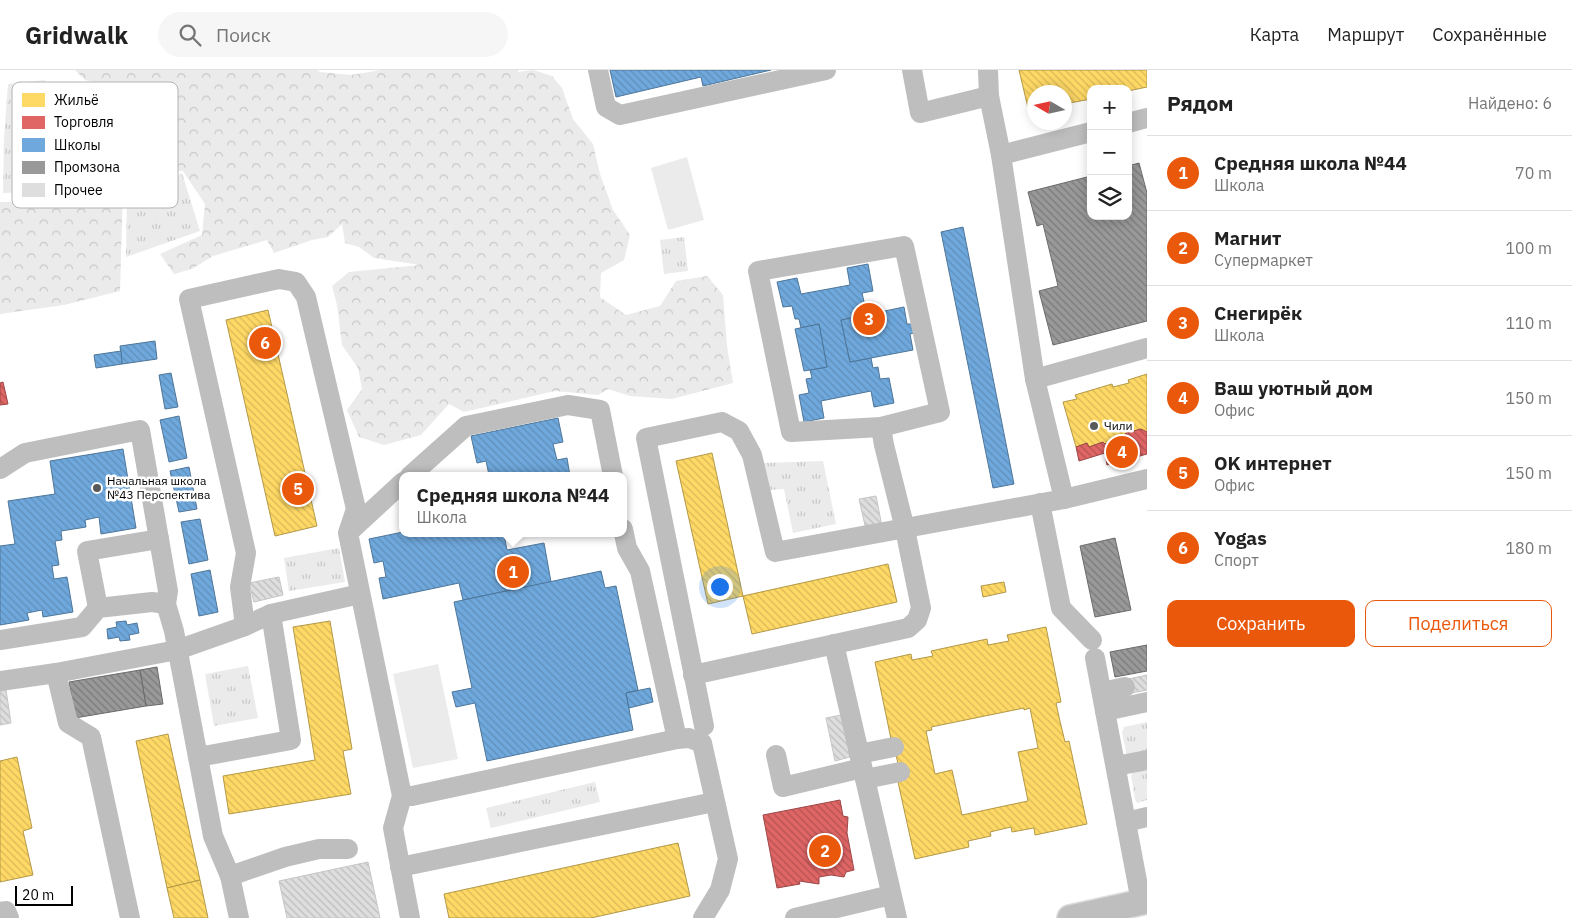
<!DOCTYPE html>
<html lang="ru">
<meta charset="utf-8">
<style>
body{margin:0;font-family:"IBM Plex Sans",sans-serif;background:#f6f6f6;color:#222}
.controls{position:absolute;right:15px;top:15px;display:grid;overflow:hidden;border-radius:10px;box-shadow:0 2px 12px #0003}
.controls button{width:45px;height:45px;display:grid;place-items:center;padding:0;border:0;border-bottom:1px solid #e0e0e0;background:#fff;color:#222;font:25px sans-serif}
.compass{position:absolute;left:1027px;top:15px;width:45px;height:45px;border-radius:50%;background:#fff;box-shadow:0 2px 12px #0003;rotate:279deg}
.scale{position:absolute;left:15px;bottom:12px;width:58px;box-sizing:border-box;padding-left:5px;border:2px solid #000;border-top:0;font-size:14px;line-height:18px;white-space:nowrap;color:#000;-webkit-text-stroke:4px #fff;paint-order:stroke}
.you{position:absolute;left:719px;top:516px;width:18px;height:18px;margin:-12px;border:4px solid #fff;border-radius:50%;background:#1a73e8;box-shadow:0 0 0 8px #1a73e833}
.badge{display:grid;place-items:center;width:32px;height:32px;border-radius:50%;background:#ea580c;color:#fff;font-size:16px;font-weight:700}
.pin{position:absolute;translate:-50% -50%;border:2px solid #fff;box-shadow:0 1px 5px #0006}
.popup{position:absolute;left:399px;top:402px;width:228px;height:65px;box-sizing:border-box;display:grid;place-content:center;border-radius:10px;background:#fff;filter:drop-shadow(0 1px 4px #0005);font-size:16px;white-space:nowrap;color:#767676}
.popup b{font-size:19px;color:#222}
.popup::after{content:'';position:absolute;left:50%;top:100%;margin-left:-10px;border:10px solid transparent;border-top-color:#fff}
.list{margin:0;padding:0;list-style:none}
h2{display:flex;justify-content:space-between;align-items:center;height:65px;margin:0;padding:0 20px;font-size:21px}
h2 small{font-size:16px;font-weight:400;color:#767676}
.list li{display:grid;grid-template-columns:32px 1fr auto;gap:15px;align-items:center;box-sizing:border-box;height:75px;padding:0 20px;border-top:1px solid #e0e0e0}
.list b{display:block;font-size:19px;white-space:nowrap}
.list p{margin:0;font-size:16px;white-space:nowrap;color:#767676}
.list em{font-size:16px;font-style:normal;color:#767676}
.actions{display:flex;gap:10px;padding:15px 20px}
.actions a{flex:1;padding:11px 0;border:1px solid #ea580c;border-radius:10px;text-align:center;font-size:18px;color:#ea580c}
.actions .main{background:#ea580c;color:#fff}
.icon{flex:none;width:28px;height:28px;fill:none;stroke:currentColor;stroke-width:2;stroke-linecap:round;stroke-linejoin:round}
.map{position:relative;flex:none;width:1147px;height:848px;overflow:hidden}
header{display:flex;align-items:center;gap:30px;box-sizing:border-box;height:70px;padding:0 25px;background:#fff;border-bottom:1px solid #e0e0e0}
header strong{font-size:24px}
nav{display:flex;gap:28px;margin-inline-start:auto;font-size:18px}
.search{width:350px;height:45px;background:#f6f6f6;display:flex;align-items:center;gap:12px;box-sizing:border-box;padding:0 18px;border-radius:28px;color:#767676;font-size:19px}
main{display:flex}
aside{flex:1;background:#fff}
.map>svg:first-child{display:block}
</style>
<header>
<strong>Gridwalk</strong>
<div class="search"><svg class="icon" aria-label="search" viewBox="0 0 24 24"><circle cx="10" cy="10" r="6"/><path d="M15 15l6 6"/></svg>Поиск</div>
<nav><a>Карта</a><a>Маршрут</a><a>Сохранённые</a></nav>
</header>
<main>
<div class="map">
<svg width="1147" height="848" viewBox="0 0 1147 848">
<defs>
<pattern id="grass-tufts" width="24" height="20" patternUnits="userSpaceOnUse" patternTransform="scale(1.25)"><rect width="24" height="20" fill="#ebebeb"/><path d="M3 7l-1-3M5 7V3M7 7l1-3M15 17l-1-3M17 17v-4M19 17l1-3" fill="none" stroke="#c8c8c8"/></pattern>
<pattern id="forest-crowns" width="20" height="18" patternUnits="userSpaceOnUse" patternTransform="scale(1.25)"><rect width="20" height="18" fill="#ebebeb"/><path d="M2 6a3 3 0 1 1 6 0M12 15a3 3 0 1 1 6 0" fill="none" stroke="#c8c8c8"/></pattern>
<pattern id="homes-back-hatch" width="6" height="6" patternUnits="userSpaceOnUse" patternTransform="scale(1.25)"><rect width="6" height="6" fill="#ffd966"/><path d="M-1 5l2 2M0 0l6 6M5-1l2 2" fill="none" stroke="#d9b857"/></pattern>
<pattern id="shops-back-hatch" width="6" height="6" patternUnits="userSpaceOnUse" patternTransform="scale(1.25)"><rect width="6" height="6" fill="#e06666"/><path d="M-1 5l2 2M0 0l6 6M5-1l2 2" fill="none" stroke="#b35252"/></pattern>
<pattern id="schools-back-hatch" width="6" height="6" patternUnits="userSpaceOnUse" patternTransform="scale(1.25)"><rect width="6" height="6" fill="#6fa8dc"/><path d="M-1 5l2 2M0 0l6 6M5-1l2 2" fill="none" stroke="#5e8fbb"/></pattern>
<pattern id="industry-back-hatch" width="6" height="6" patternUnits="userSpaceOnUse" patternTransform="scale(1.25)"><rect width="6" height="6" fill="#999"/><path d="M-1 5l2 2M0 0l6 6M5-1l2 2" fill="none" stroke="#7a7a7a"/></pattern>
<pattern id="building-back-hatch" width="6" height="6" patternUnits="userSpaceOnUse" patternTransform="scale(1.25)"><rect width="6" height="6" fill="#dedede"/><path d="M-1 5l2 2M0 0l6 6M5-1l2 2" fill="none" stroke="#bdbdbd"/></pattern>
</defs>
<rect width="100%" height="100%" fill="#fff"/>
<!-- grass -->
<g fill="url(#grass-tufts)">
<polygon points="45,10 44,67 34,89 33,122 3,123 4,69 8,14"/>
<polygon points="182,103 200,161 126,187 127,125"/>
<polygon points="684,167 688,201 664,204 660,170"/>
<polygon points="823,391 836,454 793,463 784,419 769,420 763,393"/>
<polygon points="339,478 345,512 289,521 284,488"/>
<polygon points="248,596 258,648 214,656 205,604"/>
<polygon points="1147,652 1147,687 1128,691 1122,662 1124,657"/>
<polygon points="1147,695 1147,730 1137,733 1135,729 1131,705 1137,697"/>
<polygon points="595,712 600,732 491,758 486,738"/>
</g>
<!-- forest -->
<polygon fill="url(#forest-crowns)" points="75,0 317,0 320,2 351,5 381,0 518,0 518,2 533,0 552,6 562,18 573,49 593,74 600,104 613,140 630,165 624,190 601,203 600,227 626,245 660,236 676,211 707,206 723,225 727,276 733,313 672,329 630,326 608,319 598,325 555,321 464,342 449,334 421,365 384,375 359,367 347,340 362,319 358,298 342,275 337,235 332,216 349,202 420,195 374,188 359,177 345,173 342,154 328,167 312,170 274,183 267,170 213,186 192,199 174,204 160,184 202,165 205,134 183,101 164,101 123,122 120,221 64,235 0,244 0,132 38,132 40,92 51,78 52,14 69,18 90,26 109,40 119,37 134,28 120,16 102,14 85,10"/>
<!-- garden -->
<g fill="#ebebeb">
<polygon points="687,87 704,150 668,160 651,98"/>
<polygon points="438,594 458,689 413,698 393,604"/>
</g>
<!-- homes -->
<g fill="url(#homes-back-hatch)" stroke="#b29847" fill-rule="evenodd">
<polygon points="1019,0 1147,0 1147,17 1128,21 1128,19 1091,19 1091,29 1064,34 1064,22 1034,22 1034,41 1029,42"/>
<polygon points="268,240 317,456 275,466 226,250"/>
<polygon points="1147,304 1147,362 1141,359 1126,363 1124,367 1105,374 1103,372 1089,377 1087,373 1076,377 1063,332 1077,329 1075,325 1112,314 1113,317 1129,313 1128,310"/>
<polygon points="712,383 743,526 708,534 676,391"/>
<polygon points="888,494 897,532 752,564 743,526"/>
<polygon points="1004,512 1006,522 983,527 981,516"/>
<polygon points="330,551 352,679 343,681 351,724 229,744 223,706 315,690 293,557"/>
<path d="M1046 557 1061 632 1056 633 1059 647 1065 672 1069 671 1087 754 1035 765 1034 758 1012 762 1011 757 990 762 991 766 968 771 969 777 915 789 898 712 900 702 892 668 891 669 875 592 911 584 912 590 933 586 931 581 987 569 988 575 1009 571 1007 565ZM1024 638V640L1030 638 1038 678 1018 682 1028 731 962 745 952 700 935 704 926 661 932 660 931 657Z"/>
<polygon points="168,664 200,810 167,818 136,671"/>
<polygon points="17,687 32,758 23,761 33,805 0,812 0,691"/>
<polygon points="678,773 690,826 591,848 449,848 444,824"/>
<polygon points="200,810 208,848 174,848 167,818"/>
</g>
<!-- shops -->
<g fill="url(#shops-back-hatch)" stroke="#9d4747">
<polygon points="3,312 8,334 0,335 0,313"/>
<polygon points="1141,359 1147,362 1147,384 1107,395 1105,383 1079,391 1076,377 1087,373 1089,377 1103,372 1105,374 1124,367 1126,363"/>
<polygon points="840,730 843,746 848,747 847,763 854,800 846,802 844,807 831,805 819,807 819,814 799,811 800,814 777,818 763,745"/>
</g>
<!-- schools -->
<g fill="url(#schools-back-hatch)" stroke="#4e769a">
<polygon points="610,0 771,0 703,16 701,7 616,27"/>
<polygon points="963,157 1014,414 993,418 941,162"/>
<polygon points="868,194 873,221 862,223 865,236 860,237 862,246 841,250 850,292 871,288 873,298 878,297 880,309 889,308 894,333 874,337 871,321 821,331 824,348 804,352 799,325 809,323 806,309 812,308 810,300 827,297 819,254 801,258 799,249 795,249 792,236 783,237 777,212 797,208 801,224 850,215 847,198"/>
<polygon points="904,237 907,254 912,254 914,263 910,264 913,280 850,292 841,250"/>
<polygon points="819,254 827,297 804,301 795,259"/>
<polygon points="155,271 157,289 122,294 120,276"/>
<polygon points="121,281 122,294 96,298 94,285"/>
<polygon points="171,303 178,337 165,339 159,305"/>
<polygon points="179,346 187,388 169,392 160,350"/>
<polygon points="558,348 563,372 553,374 557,390 567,388 570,406 483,406 489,405 486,391 477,393 471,366"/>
<polygon points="123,379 136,458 101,464 99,447 85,450 86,457 61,461 62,470 55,471 59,495 52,496 54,509 67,507 73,542 43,547 42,540 27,543 29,550 0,555 0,476 15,474 8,431 55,424 50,391"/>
<polygon points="189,397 197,439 179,442 170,401"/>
<polygon points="200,449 208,490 189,494 181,452"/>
<polygon points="403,462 511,463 504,465 507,480 544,473 551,512 463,530 459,513 383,529 379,508 386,507 383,491 374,493 369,469"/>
<polygon points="210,500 218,542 199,546 191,504"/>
<polygon points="601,501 605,518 616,516 638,620 626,623 633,660 487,691 475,633 456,637 452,622 472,618 454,532"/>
<polygon points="126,551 127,555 137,553 139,563 129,565 130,570 120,571 119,567 108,569 107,559 117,557 116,552"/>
<polygon points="650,618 653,632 629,638 626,623"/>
</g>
<!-- industry -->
<g fill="url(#industry-back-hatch)" stroke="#6b6b6b">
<polygon points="1139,93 1147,123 1147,251 1053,275 1039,221 1058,216 1043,154 1037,156 1028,122 1091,106 1091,146 1128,146 1128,96"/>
<polygon points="1115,468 1131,540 1095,547 1080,476"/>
<polygon points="1147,575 1147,601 1115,607 1110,582"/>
<polygon points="157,597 163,634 146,636 140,600"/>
<polygon points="140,600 146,636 75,648 69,612"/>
</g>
<!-- building -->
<g fill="url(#building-back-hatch)" stroke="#c6c6c6">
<polygon points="876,426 882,456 866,460 859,429"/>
<polygon points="279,507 283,525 254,532 249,513"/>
<polygon points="1147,605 1147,620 1127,624 1124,610"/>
<polygon points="6,620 11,653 0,655 0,621"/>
<polygon points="841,645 850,687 835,691 826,648"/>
<polygon points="368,792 380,848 287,848 279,811"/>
</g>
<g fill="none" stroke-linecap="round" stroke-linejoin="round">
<!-- major casing -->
<g stroke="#dbdbdb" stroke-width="28">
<polyline id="major" points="1070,848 1147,831"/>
</g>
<!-- minor -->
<g stroke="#bebebe" stroke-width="20">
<polyline points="598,0 606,37 620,45 826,0"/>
<polyline points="912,0 920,43 989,26"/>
<polyline points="988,0 989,26 1001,85 1035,309 1064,429"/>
<polyline points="1128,53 1147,48"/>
<polyline points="1001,85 1091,62"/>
<polygon points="904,176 940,342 881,357 791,362 758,201"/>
<polyline points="1035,309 1147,278"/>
<polyline points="0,399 25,383 140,360 168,521 166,534 174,561 213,766 230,806 239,848"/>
<polyline points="410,406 466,356 568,335 600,340 613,406"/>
<polyline points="1040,433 1061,538 1092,570"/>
<polyline points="349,462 403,412"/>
<polyline points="98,538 87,481 159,469"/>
<polyline points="245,556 240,517 246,483 189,229 279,209 296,212 306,227 356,439 348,463 402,726 393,758 410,848"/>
<polyline points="0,570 82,557 98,538 152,532 166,534"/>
<polyline points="834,574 897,848"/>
<polyline points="1095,588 1141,832"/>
<polyline points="56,603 68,653 91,667 130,848"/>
<polyline points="693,605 908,558 917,550 921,538 905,459 884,375 881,357"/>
<polyline points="0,611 56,603 177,580 245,556 271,544 360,524"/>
<polyline points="1102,622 1125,617"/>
<polyline points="1105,641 1147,632"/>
<polyline points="704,656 646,368 722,352 739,361 752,385 775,482 1064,429 1147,409"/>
<polyline points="677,669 689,668 702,673 728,789 720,820 703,848"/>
<polyline points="859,684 894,677"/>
<polyline points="776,685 783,717 862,698"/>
<polyline points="198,687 291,670 271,544"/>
<polyline points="1116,696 1147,690"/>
<polyline points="865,709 900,702"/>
<polyline points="402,726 412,726 677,669 640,501 627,478 623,459"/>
<polyline points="1126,752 1147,747"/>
<polyline points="400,797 714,732"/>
<polyline points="230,806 285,787 319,779 348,779"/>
<polyline points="0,842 6,841 9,848"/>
<polyline points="795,848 891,825"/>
</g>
<!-- major -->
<use href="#major" stroke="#bebebe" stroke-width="25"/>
</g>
<!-- markers -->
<g fill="#595959" stroke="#fff" stroke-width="2">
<circle cx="1094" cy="356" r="5"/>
<circle cx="97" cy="418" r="5"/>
</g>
<g text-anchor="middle" stroke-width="5" stroke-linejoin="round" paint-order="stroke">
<!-- poi labels -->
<g font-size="12" fill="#000" stroke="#fff" text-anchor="start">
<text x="1104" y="360">Чили</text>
<text x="107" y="415">Начальная школа<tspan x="107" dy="14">№43 Перспектива</tspan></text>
</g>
</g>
<!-- legend -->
<rect x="12" y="12" width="166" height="126" rx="8" fill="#fff" stroke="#b2b2b2" stroke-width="1"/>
<rect x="22" y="23" width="23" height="14" fill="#ffd966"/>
<rect x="22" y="46" width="23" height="13" fill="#e06666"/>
<rect x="22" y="68" width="23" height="14" fill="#6fa8dc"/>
<rect x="22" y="91" width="23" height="13" fill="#999"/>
<rect x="22" y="113" width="23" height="14" fill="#dedede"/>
<g font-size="14" fill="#000">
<text x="54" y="35">Жильё</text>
<text x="54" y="57">Торговля</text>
<text x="54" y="80">Школы</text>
<text x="54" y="102">Промзона</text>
<text x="54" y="125">Прочее</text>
</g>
</svg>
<div class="controls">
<button>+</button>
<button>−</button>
<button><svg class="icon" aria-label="layers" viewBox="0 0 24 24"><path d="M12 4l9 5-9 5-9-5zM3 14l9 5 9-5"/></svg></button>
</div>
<svg class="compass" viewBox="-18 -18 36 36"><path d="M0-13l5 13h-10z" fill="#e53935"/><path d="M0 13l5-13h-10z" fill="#767676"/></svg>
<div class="scale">20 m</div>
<div class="you"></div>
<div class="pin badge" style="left:513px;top:502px">1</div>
<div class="popup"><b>Средняя школа №44</b>Школа</div>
<div class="pin badge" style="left:825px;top:781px">2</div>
<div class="pin badge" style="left:869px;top:249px">3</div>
<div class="pin badge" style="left:1122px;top:382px">4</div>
<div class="pin badge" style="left:298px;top:419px">5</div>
<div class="pin badge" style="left:265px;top:273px">6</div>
</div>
<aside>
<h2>Рядом<small>Найдено: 6</small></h2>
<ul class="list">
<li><span class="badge">1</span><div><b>Средняя школа №44</b><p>Школа</p></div><em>70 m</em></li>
<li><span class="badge">2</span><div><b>Магнит</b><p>Супермаркет</p></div><em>100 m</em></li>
<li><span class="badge">3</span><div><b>Снегирёк</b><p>Школа</p></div><em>110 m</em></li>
<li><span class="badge">4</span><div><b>Ваш уютный дом</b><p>Офис</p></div><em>150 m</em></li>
<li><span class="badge">5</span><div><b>OK интернет</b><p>Офис</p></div><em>150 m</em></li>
<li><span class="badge">6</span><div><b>Yogas</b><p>Спорт</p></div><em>180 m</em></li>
</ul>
<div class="actions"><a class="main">Сохранить</a><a>Поделиться</a></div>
</aside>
</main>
